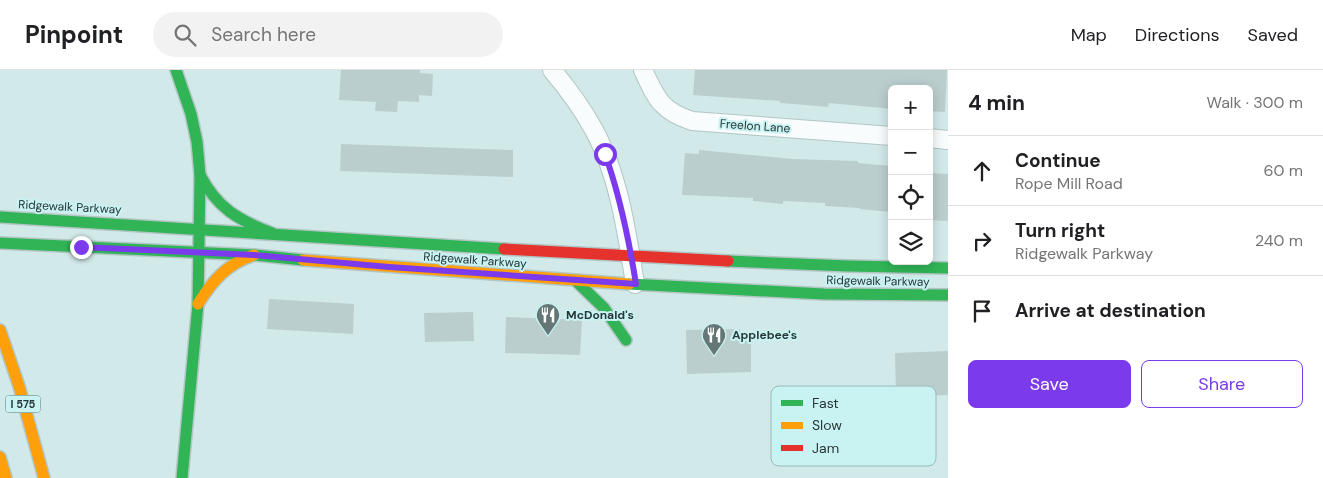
<!DOCTYPE html>
<meta charset="utf-8">
<style>
body{margin:0;font-family:"DM Sans",sans-serif;background:#f2f2f2;color:#202124}
.controls{position:absolute;right:15px;top:15px;display:grid;overflow:hidden;border-radius:8px;box-shadow:0 2px 12px #0003}
.controls button{width:45px;height:45px;display:grid;place-items:center;padding:0;border:0;border-bottom:1px solid #e0e0e0;background:#fff;color:#202124;font:25px sans-serif}
.stop{position:absolute;width:15px;height:15px;margin:-11px;border:4px solid #7c3aed;border-radius:50%;background:#fff}
.stop.end{background:#7c3aed;border-color:#fff;box-shadow:0 1px 5px #0008}
.list{margin:0;padding:0;list-style:none}
h2{display:flex;justify-content:space-between;align-items:center;height:65px;margin:0;padding:0 20px;font-size:21px}
h2 small{font-size:16px;font-weight:400;color:#757577}
.list li{display:grid;grid-template-columns:32px 1fr auto;gap:15px;align-items:center;box-sizing:border-box;height:70px;padding:0 20px;border-top:1px solid #e0e0e0}
.list b{display:block;font-size:19px;white-space:nowrap}
.list p{margin:0;font-size:16px;white-space:nowrap;color:#757577}
.list em{font-size:16px;font-style:normal;color:#757577}
.actions{display:flex;gap:10px;padding:15px 20px}
.actions a{flex:1;padding:11px 0;border:1px solid #7c3aed;border-radius:8px;text-align:center;font-size:18px;color:#7c3aed}
.actions .main{background:#7c3aed;color:#fff}
.icon{flex:none;width:28px;height:28px;fill:none;stroke:currentColor;stroke-width:2;stroke-linecap:round;stroke-linejoin:round}
.map{position:relative;flex:none;width:948px;height:408px;overflow:hidden}
header{display:flex;align-items:center;gap:30px;box-sizing:border-box;height:70px;padding:0 25px;background:#fff;border-bottom:1px solid #e0e0e0}
header strong{font-size:24px}
nav{display:flex;gap:28px;margin-inline-start:auto;font-size:18px}
.search{width:350px;height:45px;background:#f2f2f2;display:flex;align-items:center;gap:12px;box-sizing:border-box;padding:0 18px;border-radius:28px;color:#757577;font-size:19px}
main{display:flex}
aside{flex:1;background:#fff}
.map>svg:first-child{display:block}
</style>
<header>
<strong>Pinpoint</strong>
<div class="search"><svg class="icon" aria-label="search" viewBox="0 0 24 24"><circle cx="10" cy="10" r="6"/><path d="M15 15l6 6"/></svg>Search here</div>
<nav><a>Map</a><a>Directions</a><a>Saved</a></nav>
</header>
<main>
<div class="map">
<svg width="948" height="408" viewBox="0 0 948 408">
<rect width="100%" height="100%" fill="#d2e9e9"/>
<!-- building -->
<g fill="#bbcece">
<polygon points="341,0 420,0 420,3 433,4 432,26 419,25 419,32 398,31 397,42 375,41 376,32 339,30"/>
<polygon points="695,0 947,0 945,42 929,41 929,19 892,19 892,39 829,33 828,37 794,34 780,33 780,31 693,25"/>
<polygon points="341,74 513,80 513,107 340,101"/>
<polygon points="699,80 792,89 858,91 858,93 892,96 890,142 860,139 860,138 825,136 825,133 783,131 783,134 753,131 753,128 682,125 685,83 699,84"/>
<polygon points="929,103 948,104 948,151 929,150"/>
<polygon points="269,229 354,234 353,264 267,259"/>
<polygon points="473,242 474,271 425,272 424,243"/>
<polygon points="506,247 582,250 580,285 505,283"/>
<polygon points="740,259 740,265 751,265 751,302 687,304 686,260"/>
<polygon points="948,281 948,325 896,327 895,283"/>
</g>
<g fill="none" stroke-linecap="round" stroke-linejoin="round">
<!-- street casing -->
<g stroke="#b3c6c6" stroke-width="20">
<g id="street">
<path d="M552 0C568 19 582 38 594 60 619 106 627 163 635 214"/>
<path d="M643 0C656 28 661 41 692 51L892 66"/>
<polyline points="929,68 948,70"/>
</g>
</g>
<!-- fast casing -->
<g stroke="#b3c6c6" stroke-width="14">
<g id="fast">
<polyline points="176,0 191,44 197,72 200,105 198,234 182,408"/>
<path d="M200 105C217 138 238 150 272 163"/>
<polyline points="0,147 504,179"/>
<polyline points="0,173 254,185 303,190"/>
<polyline points="728,191 848,196 948,198"/>
<polyline points="576,211 604,238 626,270"/>
<polyline points="629,214 824,224 948,225"/>
</g>
</g>
<!-- slow casing -->
<g stroke="#b3c6c6" stroke-width="14">
<g id="slow">
<polyline points="303,190 629,214"/>
<path d="M198 234C213 210 227 194 254 185"/>
<polyline points="0,260 19,316 44,408"/>
<polyline points="0,387 6,408"/>
</g>
</g>
<!-- jam casing -->
<g stroke="#b3c6c6" stroke-width="14">
<polyline id="jam" points="504,179 728,191"/>
</g>
<!-- street -->
<use href="#street" stroke="#f8fcfc" stroke-width="18"/>
<!-- fast -->
<use href="#fast" stroke="#30b455" stroke-width="11"/>
<!-- slow -->
<use href="#slow" stroke="#ff9f0a" stroke-width="11"/>
<!-- jam -->
<use href="#jam" stroke="#e5322d" stroke-width="11"/>
</g>
<g fill="none" stroke-linecap="round" stroke-linejoin="round">
<!-- route -->
<path stroke="#7c3aed" stroke-width="6" d="M81 177 254 185 389 197 636 214C629 170 620 126 605 84"/>
</g>
<!-- icons -->
<defs>
<g id="restaurant-pin" transform="scale(1.25)"><path d="M0 17L-7.5 6A9.5 9.5 0 1 1 7.5 6Z" fill="#647676" stroke="#c9f2f2"/><path d="M-5-6h1v4h1v-4h1v4h1v-4h1v5L-1.5 .5V6h-2V.5L-5-1ZM5-6V6H3V1.5H1.5Q1.5-4 5-6Z" fill="#fff"/></g>
</defs>
<g fill-rule="evenodd">
<use href="#restaurant-pin" x="548" y="245"/>
<use href="#restaurant-pin" x="714" y="265"/>
</g>
<g text-anchor="middle" stroke-width="4" stroke-linejoin="round" paint-order="stroke">
<!-- shield labels -->
<rect fill="#c9f2f2" stroke="#587070" stroke-width="1" x="5.5" y="325.5" width="35" height="17" rx="4"/>
<g font-size="11" font-weight="bold" fill="#283838">
<text x="23" y="338">I 575</text>
</g>
<!-- street labels -->
<g font-size="12" fill="#283838" stroke="#c9f2f2">
<text transform="translate(755 56) rotate(4)" y="4">Freelon Lane</text>
<text transform="translate(70 137) rotate(3)" y="4">Ridgewalk Parkway</text>
<text transform="translate(475 190) rotate(4)" y="4">Ridgewalk Parkway</text>
<text transform="translate(878 211) rotate(1)" y="4">Ridgewalk Parkway</text>
</g>
<!-- poi labels -->
<g font-size="12" font-weight="bold" fill="#283838" stroke="#c9f2f2" text-anchor="start">
<text x="566" y="249">McDonald's</text>
<text x="732" y="269">Applebee's</text>
</g>
</g>
<!-- legend -->
<rect x="771" y="316" width="165" height="80" rx="8" fill="#c9f2f2" stroke="#99baba" stroke-width="1"/>
<rect x="781" y="330" width="22" height="6" fill="#30b455"/>
<rect x="781" y="352" width="22" height="7" fill="#ff9f0a"/>
<rect x="781" y="375" width="22" height="6" fill="#e5322d"/>
<g font-size="14" fill="#283838">
<text x="812" y="338">Fast</text>
<text x="812" y="360">Slow</text>
<text x="812" y="383">Jam</text>
</g>
</svg>
<div class="controls">
<button>+</button>
<button>−</button>
<button><svg class="icon" aria-label="locate" viewBox="0 0 24 24"><circle cx="12" cy="12" r="6"/><path d="M12 2v4M12 18v4M2 12h4M18 12h4"/></svg></button>
<button><svg class="icon" aria-label="layers" viewBox="0 0 24 24"><path d="M12 4l9 5-9 5-9-5zM3 14l9 5 9-5"/></svg></button>
</div>
<div class="stop" style="left:605px;top:84px"></div>
<div class="stop end" style="left:81px;top:177px"></div>
</div>
<aside>
<h2>4 min<small>Walk · 300 m</small></h2>
<ul class="list">
<li><svg class="icon" aria-label="ahead" viewBox="0 0 24 24"><path d="M12 20V5M6 11l6-6 6 6"/></svg><div><b>Continue</b><p>Rope Mill Road</p></div><em>60 m</em></li>
<li><svg class="icon" aria-label="right" viewBox="0 0 24 24"><path d="M7 20v-9h11M14 6l5 5-5 5"/></svg><div><b>Turn right</b><p>Ridgewalk Parkway</p></div><em>240 m</em></li>
<li><svg class="icon" aria-label="arrive" viewBox="0 0 24 24"><path d="M6 21V4h12l-3 4 3 4H6"/></svg><div><b>Arrive at destination</b></div></li>
</ul>
<div class="actions"><a class="main">Save</a><a>Share</a></div>
</aside>
</main>
